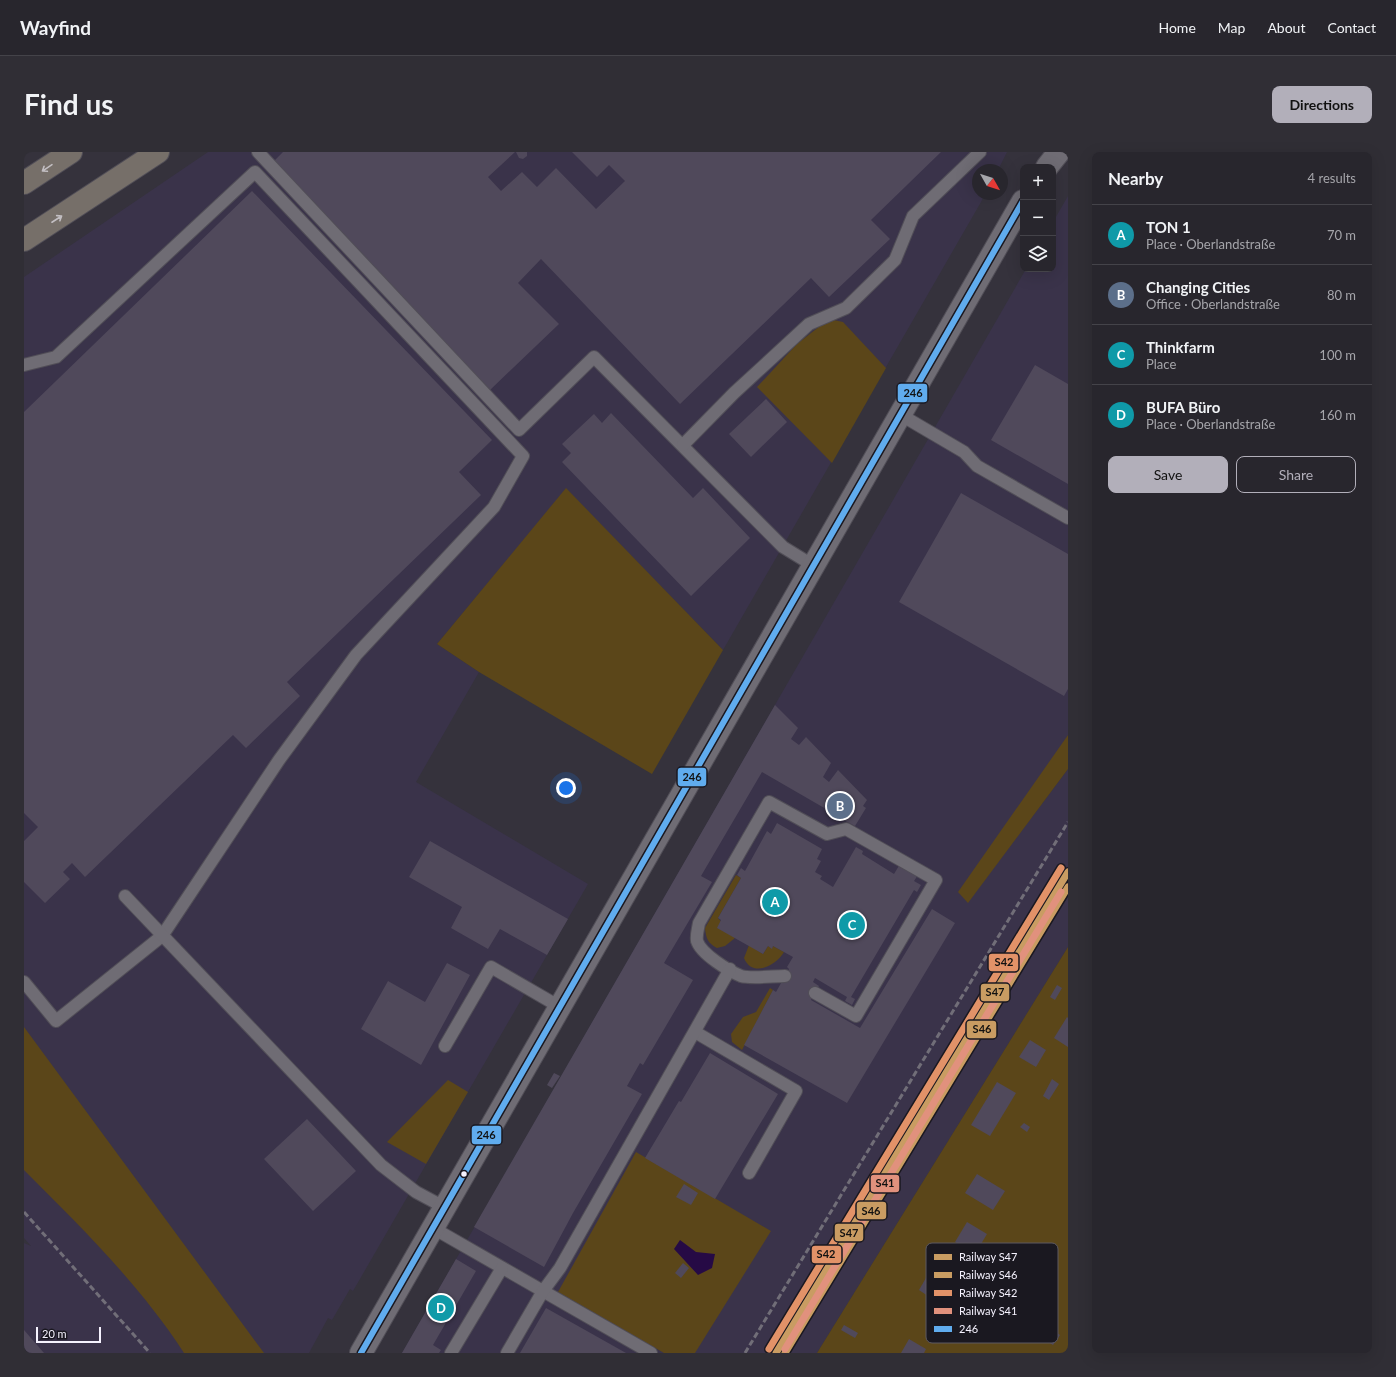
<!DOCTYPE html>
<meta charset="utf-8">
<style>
body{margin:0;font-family:Lato,sans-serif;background:#302e35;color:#f1f3f6}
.controls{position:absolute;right:12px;top:12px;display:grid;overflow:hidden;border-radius:8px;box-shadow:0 4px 16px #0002}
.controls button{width:36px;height:36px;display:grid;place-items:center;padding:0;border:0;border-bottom:1px solid #444349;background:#28262d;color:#f1f3f6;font:20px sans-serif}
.compass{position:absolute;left:948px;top:12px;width:36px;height:36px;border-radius:50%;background:#28262d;box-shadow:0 4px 16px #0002;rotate:129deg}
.scale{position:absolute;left:12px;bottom:10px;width:65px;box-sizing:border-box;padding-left:4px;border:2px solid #f5f2fe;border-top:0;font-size:11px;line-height:14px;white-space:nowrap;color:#f5f2fe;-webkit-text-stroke:3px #1a1820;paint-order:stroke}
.you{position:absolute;left:542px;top:636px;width:14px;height:14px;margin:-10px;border:3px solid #fff;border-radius:50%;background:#1a73e8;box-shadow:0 0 0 6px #1a73e833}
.badge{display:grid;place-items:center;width:26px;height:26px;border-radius:50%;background:#b2afba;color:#fff;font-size:13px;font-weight:700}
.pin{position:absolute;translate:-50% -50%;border:2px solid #fff;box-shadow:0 1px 4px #0006}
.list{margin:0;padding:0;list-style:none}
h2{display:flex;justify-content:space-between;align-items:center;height:52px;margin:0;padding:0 16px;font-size:17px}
h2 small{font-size:13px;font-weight:400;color:#a5a5aa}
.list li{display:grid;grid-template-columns:26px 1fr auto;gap:12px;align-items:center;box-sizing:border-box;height:60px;padding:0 16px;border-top:1px solid #444349}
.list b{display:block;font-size:15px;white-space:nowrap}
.list p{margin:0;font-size:13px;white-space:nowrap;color:#a5a5aa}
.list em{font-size:13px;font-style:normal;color:#a5a5aa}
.actions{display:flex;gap:8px;padding:12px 16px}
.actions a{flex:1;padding:9px 0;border:1px solid #b2afba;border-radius:8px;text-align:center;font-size:14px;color:#b2afba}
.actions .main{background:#b2afba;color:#111}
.icon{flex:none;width:22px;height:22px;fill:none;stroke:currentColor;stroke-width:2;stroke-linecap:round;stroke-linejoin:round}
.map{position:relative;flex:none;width:1044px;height:1201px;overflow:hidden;border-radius:8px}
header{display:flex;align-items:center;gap:24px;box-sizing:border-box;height:56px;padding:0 20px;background:#28262d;border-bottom:1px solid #444349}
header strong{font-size:19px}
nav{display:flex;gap:22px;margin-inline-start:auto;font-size:14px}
.intro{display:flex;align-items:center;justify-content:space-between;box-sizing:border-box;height:96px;padding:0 24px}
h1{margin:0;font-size:28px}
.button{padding:10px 18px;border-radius:8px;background:#b2afba;color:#111;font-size:14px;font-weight:700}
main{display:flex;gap:24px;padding:0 24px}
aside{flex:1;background:#28262d;border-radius:8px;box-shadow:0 4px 16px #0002}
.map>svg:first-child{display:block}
</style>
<header>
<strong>Wayfind</strong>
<nav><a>Home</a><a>Map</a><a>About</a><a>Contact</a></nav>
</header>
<div class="intro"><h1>Find us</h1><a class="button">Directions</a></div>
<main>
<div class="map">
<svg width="1044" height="1201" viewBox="0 0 1044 1201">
<rect width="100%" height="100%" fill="#35323c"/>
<!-- built -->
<g fill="#3a334a">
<polygon points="184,0 983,0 974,18 954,18 954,42 961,42 957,50 699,498 542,337 413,492 455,520 392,630 564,732 329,1139 326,1137 308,1168 304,1166 285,1201 0,1201 0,1091 7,1094 0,1086 0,125"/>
<polygon points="1044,44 1044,583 944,750 1044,617 1044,795 793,1201 378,1201 1002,117 1029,117 1029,70"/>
</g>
<!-- green -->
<g fill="#5b4619">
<polygon points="805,167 819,170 862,216 808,311 733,235 773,192"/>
<polygon points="542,336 699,498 628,622 455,520 413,492"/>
<polygon points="1044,583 1044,617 944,751 934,740"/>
<path d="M712 723 717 726 694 766 711 786 701 794 693 796C684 791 682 787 681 776Z"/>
<path d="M725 793 739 802 744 794 748 796 749 794 760 800C752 814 728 826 720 806Z"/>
<polygon points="1044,795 1044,1201 793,1201"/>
<polygon points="746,836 749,838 718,898 708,890 707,882 719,865 732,860"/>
<path d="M0 875 240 1201H160C116 1133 57 1075 0 1018Z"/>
<polygon points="424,928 444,940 402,1012 363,990"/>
<polygon points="612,1000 747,1079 671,1201 640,1201 534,1140"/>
</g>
<!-- water -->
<polygon fill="#260a45" points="656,1088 672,1100 691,1102 688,1116 674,1123 650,1097"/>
<!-- building -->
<g fill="#50495b">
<polygon points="259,0 491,0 464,25 477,39 498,20 513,35 532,16 572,57 601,29 585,13 573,25 548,0 917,0 847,68 866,87 805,145 787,126 656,252 517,107 494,131 535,172 466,238 249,10"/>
<polygon points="492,0 503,0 503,4 499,7 495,6"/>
<polygon points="228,39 468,288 435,320 457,343 263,530 276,544 222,596 209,583 61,725 48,711 39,720 46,727 21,751 0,730 0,689 14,675 0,661 0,260"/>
<polygon points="1011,213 1044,232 1044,332 967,288"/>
<polygon points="742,247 763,270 727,305 705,282"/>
<polygon points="587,261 669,346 679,336 726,386 667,444 538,310 547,301 538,292 570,262 578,271"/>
<polygon points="937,341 1044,402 1044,537 1040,544 875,450"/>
<polygon points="751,553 774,576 767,587 775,593 782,585 807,611 799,625 805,630 814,618 843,648 839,654 842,656 831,674 802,659 802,657 738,620 677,724 688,730 640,811 669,828 619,913 616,911 603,934 618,942 549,1061 520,1115 450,1075"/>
<polygon points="753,671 798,697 793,707 797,709 791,720 798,724 796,727 809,735 832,695 839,699 838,702 870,722 876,712 894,723 890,729 897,733 893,740 890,738 827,845 831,847 828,853 821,849 823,845 791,826 789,830 795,834 787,848 836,876 908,757 931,771 823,951 720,893 749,838 752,840 765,817 763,815 769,805 749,794 748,797 744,794 739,802 693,776 697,768 694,766 717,726 713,723 717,716 721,719 743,679 747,682"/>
<polygon points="406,689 544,767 523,803 476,777 464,797 427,776 438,755 385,725"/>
<polygon points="423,811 446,823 397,913 337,877 364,829 401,850"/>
<polygon points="1033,833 1038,836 1031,848 1026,845"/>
<polygon points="1043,865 1044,866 1044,895 1030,886"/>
<polygon points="1006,888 1022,898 1012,915 995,905"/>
<polygon points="686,901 754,942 691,1047 621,1006 655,949 657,950"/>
<polygon points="530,921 536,924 528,936 523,933"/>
<polygon points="1028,927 1035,932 1025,948 1019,944"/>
<polygon points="973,930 992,941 966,984 947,973"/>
<polygon points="283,967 332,1019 289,1059 240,1007"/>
<polygon points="1000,971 1006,975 1003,980 996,975"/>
<polygon points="953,1022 981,1039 969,1058 941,1041"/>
<polygon points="660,1032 674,1041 667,1053 652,1045"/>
<polygon points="943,1070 963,1082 951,1102 931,1090"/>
<polygon points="432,1107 452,1119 409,1193 417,1198 415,1201 378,1201"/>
<polygon points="659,1111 665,1116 657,1126 651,1121"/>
<polygon points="906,1119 922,1129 910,1148 895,1138"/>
<polygon points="522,1156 602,1201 496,1201"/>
<polygon points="820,1173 834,1181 831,1186 817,1178"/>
<polygon points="1022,1174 1036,1183 1029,1193 1016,1185"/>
<polygon points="0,1178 20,1201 0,1201"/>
<polygon points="885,1187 902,1197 900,1201 877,1201"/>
</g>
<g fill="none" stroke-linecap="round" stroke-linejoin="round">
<!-- service casing -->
<g stroke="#514e57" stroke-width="14">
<g id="service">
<polyline points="234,0 495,278 570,205 759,395 790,414"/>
<polyline points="0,213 32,205 231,20 499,304 470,355 332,503 255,608 138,784 32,869 0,830"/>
<polyline points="877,263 940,300 953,314 1044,366"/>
<polyline points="659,293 710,241 785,172 822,156 871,108 889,64 956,0"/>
<polyline points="101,744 357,1013 392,1040 420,1055"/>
<path d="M761 824C750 824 727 827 717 824 705 819 677 802 673 789 672 783 674 777 675 771L745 650 803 682 822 677 912 728 832 864 791 841"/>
<polyline points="671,880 772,939 725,1021"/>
<polyline points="421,894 467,815 536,855"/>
<polyline points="409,1076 627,1201"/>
<polyline points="427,1201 478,1116"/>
<polyline points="483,1201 519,1139 536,1116 706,817"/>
</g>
</g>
<!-- tertiary casing -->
<g stroke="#514e57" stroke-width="24">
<g id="tertiary">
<polyline points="1023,15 1035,0"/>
<polyline points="337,1201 999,49"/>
</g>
</g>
<!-- motorway casing -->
<g stroke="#514e57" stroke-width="24">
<g id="motorway">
<polyline points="0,31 47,0"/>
<polyline points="0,88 134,0"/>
</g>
</g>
<!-- service -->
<use href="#service" stroke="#6f6c74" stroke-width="12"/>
<!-- tertiary -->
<use href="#tertiary" stroke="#6f6c74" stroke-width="22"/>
<!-- motorway -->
<use href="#motorway" stroke="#766f69" stroke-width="22"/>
<!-- rail -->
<g stroke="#716e78" stroke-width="3" stroke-dasharray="6 3" stroke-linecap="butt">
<polyline points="0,1060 126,1201"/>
<polyline points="721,1201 1044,670"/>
</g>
<!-- bus-1 casing -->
<g stroke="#1a1820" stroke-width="9">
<polyline id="bus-1" points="337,1201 999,49"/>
</g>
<!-- bus-1 -->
<use href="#bus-1" stroke="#60acee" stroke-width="6"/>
<!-- rail-1 casing -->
<g stroke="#1a1820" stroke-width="10">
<polyline id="rail-1" points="752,1201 1044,720"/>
</g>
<!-- rail-2 casing -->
<g stroke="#1a1820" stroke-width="10">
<polyline id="rail-2" points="761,1201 1044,735"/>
</g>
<!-- rail-3 casing -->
<g stroke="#1a1820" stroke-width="10">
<polyline id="rail-3" points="745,1197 1037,716"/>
</g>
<!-- rail-4 casing -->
<g stroke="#1a1820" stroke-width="10">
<polyline id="rail-4" points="761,1197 1037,740"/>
</g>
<!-- rail-1 -->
<use href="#rail-1" stroke="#c99c62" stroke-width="7"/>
<!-- rail-2 -->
<use href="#rail-2" stroke="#c99c62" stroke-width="7"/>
<!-- rail-3 -->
<use href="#rail-3" stroke="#e29268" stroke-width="7"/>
<!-- rail-4 -->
<use href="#rail-4" stroke="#e1917d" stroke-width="7"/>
</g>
<!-- one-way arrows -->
<defs><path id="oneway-shaft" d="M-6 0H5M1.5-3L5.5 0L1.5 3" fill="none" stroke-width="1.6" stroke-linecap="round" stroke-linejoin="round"/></defs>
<g stroke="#c2bec2">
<use href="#oneway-shaft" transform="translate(23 16) rotate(146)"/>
<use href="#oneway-shaft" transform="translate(33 67) rotate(-33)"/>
</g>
<!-- markers -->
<circle fill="#f5f2fe" stroke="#1a1820" stroke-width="1.5" cx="440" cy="1022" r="3.5"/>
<!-- legend -->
<rect x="902" y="1091" width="132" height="100" rx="6" fill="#1a1820" stroke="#5c5963" stroke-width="1"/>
<rect x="910" y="1102" width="18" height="6" fill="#c99c62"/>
<rect x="910" y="1120" width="18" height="6" fill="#c99c62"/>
<rect x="910" y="1138" width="18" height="6" fill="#e29268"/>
<rect x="910" y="1156" width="18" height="6" fill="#e1917d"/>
<rect x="910" y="1174" width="18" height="6" fill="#60acee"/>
<g font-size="11" fill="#f5f2fe">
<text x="935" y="1109">Railway S47</text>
<text x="935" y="1127">Railway S46</text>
<text x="935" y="1145">Railway S42</text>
<text x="935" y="1163">Railway S41</text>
<text x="935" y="1181">246</text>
</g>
<g stroke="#1a1820" stroke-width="1.5">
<rect x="873" y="231" width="31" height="20" rx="4" fill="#60acee"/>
<rect x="653" y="615" width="30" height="20" rx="4" fill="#60acee"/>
<rect x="964" y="801" width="31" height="19" rx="4" fill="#e29268"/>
<rect x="956" y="831" width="30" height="19" rx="4" fill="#c99c62"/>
<rect x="942" y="868" width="31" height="19" rx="4" fill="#c99c62"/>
<rect x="447" y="973" width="31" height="20" rx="4" fill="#60acee"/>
<rect x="846" y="1022" width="30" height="19" rx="4" fill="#e1917d"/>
<rect x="832" y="1049" width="31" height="19" rx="4" fill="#c99c62"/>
<rect x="810" y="1071" width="30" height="19" rx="4" fill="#c99c62"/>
<rect x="787" y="1093" width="31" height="19" rx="4" fill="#e29268"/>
</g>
<g font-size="11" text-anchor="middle" font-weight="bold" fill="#111">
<text x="889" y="245">246</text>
<text x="668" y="629">246</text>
<text x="980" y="814">S42</text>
<text x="971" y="844">S47</text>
<text x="958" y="881">S46</text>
<text x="462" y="987">246</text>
<text x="861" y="1035">S41</text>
<text x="847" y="1063">S46</text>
<text x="825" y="1085">S47</text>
<text x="802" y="1106">S42</text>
</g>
</svg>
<div class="controls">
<button>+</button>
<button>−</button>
<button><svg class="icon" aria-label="layers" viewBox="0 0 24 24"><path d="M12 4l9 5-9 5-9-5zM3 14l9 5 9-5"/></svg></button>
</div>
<svg class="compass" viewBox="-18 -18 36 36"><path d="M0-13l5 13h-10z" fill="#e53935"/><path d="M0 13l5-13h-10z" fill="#a5a5aa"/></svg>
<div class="scale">20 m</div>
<div class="you"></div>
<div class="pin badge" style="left:751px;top:750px;background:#0f9aa8">A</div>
<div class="pin badge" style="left:816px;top:654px;background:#5c6f8a">B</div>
<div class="pin badge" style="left:828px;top:773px;background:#0f9aa8">C</div>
<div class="pin badge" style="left:417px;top:1156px;background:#0f9aa8">D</div>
</div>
<aside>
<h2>Nearby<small>4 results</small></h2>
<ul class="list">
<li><span class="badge" style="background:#0f9aa8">A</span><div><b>TON 1</b><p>Place · Oberlandstraße</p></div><em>70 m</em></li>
<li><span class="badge" style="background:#5c6f8a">B</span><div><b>Changing Cities</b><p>Office · Oberlandstraße</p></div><em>80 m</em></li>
<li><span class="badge" style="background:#0f9aa8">C</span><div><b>Thinkfarm</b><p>Place</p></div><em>100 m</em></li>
<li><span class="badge" style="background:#0f9aa8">D</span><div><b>BUFA Büro</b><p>Place · Oberlandstraße</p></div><em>160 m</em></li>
</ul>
<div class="actions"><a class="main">Save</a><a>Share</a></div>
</aside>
</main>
